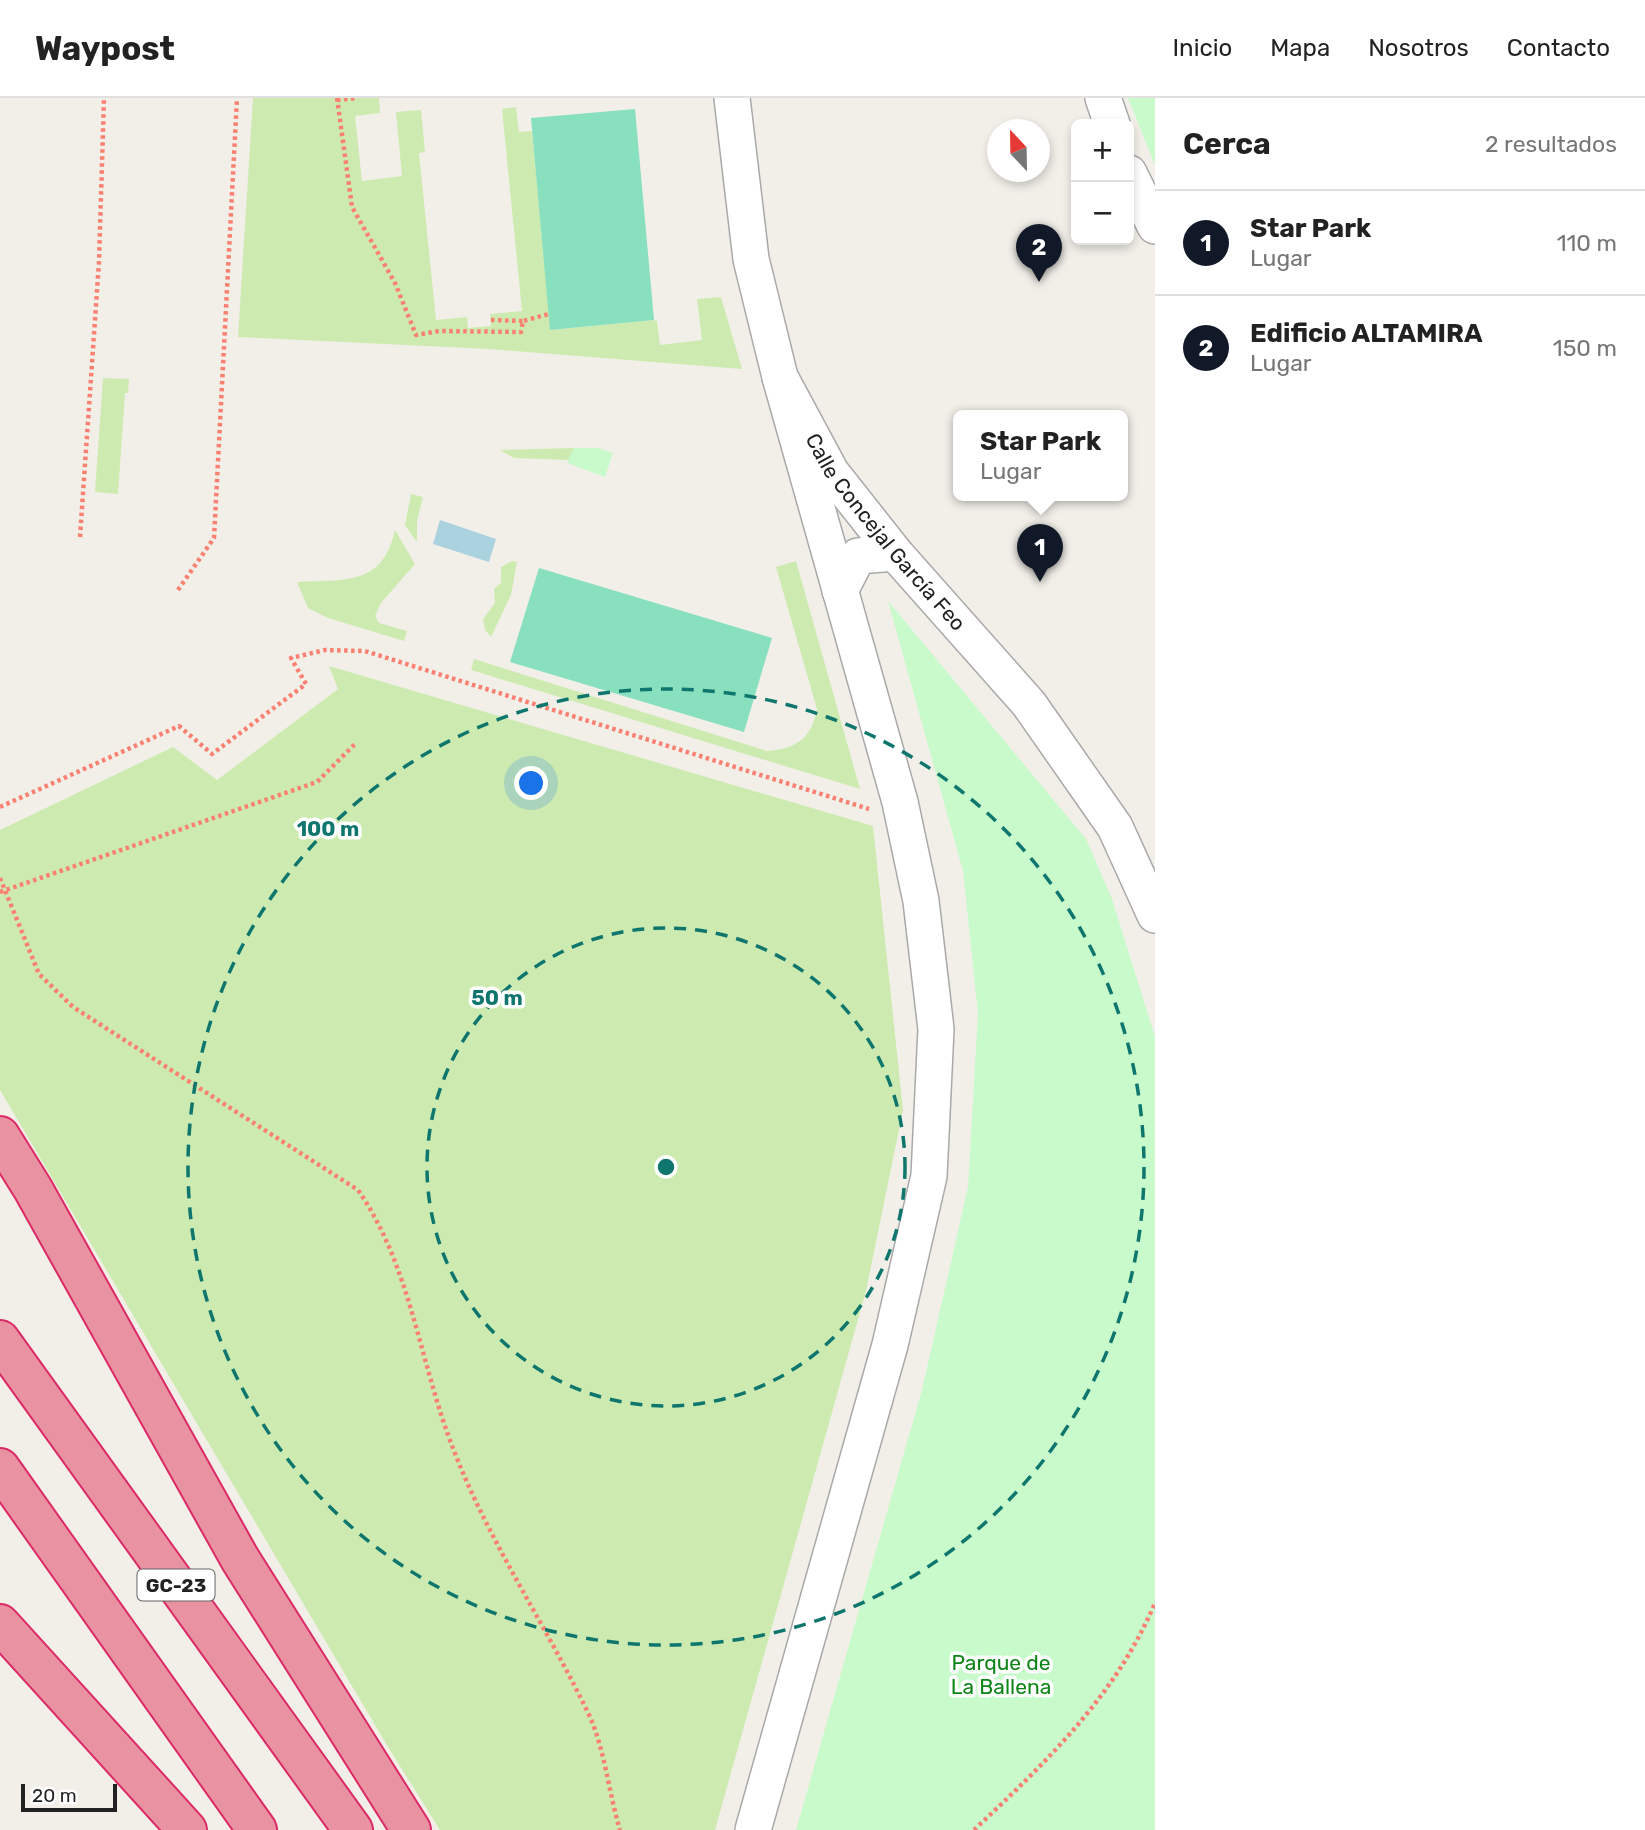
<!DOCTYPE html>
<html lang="es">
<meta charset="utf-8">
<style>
body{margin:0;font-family:Rubik,sans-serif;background:#f6f6f6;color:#222}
.controls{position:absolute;right:21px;top:21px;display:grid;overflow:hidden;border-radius:10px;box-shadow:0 4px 10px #0003}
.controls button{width:63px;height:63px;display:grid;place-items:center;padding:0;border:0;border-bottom:2px solid #e0e0e0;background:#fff;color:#222;font:35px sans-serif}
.compass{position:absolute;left:987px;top:21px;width:63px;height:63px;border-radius:50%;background:#fff;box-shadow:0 4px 10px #0003;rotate:338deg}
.scale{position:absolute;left:21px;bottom:18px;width:96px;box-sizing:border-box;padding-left:7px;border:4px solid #222;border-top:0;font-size:19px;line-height:24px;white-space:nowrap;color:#222;-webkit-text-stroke:5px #fff;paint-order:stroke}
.you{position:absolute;left:532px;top:686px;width:24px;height:24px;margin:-18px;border:5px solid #fff;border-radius:50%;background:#1a73e8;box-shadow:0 0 0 10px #1a73e833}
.badge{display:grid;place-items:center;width:46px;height:46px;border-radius:50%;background:#111827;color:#fff;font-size:23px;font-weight:700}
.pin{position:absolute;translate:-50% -58px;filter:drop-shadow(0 2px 4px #0008)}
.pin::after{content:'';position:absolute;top:37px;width:24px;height:21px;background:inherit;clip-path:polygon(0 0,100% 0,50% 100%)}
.popup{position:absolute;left:953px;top:312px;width:175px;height:91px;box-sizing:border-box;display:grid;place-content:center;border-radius:10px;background:#fff;filter:drop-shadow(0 2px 5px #0005);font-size:23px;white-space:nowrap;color:#767676}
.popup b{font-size:26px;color:#222}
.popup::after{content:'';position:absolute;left:50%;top:100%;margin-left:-14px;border:14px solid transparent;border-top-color:#fff}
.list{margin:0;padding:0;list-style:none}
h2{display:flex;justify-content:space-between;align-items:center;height:91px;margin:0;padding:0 28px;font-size:30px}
h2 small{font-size:23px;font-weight:400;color:#767676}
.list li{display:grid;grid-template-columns:46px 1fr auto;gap:21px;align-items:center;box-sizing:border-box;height:105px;padding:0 28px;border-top:2px solid #e0e0e0}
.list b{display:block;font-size:26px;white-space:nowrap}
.list p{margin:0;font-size:23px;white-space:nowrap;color:#767676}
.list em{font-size:23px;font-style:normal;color:#767676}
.map{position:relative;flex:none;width:1155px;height:1732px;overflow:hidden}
header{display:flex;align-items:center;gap:42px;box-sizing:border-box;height:98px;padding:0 35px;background:#fff;border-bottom:2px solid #e0e0e0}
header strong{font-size:33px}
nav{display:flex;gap:38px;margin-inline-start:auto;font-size:24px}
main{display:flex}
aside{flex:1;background:#fff}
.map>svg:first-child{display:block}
</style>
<header>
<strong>Waypost</strong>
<nav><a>Inicio</a><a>Mapa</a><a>Nosotros</a><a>Contacto</a></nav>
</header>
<main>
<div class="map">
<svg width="1155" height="1732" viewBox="0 0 1155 1732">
<rect width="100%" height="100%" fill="#f2efe9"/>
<!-- grass -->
<g fill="#cdebb0">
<polygon points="253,0 379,0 380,15 355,18 362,83 402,78 396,14 421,12 425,54 419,55 436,222 467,219 468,230 491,228 490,216 522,213 502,11 516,9 519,34 532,33 551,232 654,222 657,223 660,247 702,242 697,201 721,199 742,271 489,251 238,239"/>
<polygon points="103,280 129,281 128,295 125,295 118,396 95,394"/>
<polygon points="574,350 569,362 514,360 500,352"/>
<polygon points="411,396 423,399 417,423 417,444 405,427"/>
<path d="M395 432 415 466 381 505 375 518 379 525 407 533 404 543 328 520 308 510 297 484C345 481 382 489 395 432Z"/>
<polygon points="512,463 517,464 511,497 491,539 485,532 483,521 495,505 494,491 501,485 501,469"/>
<path d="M796 463 860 691 471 572 474 561 767 653C796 651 812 640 817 611L776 469Z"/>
<polygon points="329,568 873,728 903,1012 866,1193 715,1732 440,1732 388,1649 0,992 0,732 173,649 217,682 338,591"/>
</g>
<!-- park -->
<g fill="#c8facc">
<polygon points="1128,0 1155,0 1155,67"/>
<polygon points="574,350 598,350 613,355 605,379 567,365"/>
<polygon points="888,503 1086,741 1112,801 1155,939 1155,1732 796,1732 922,1292 968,1089 978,915 963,773"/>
</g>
<!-- pitch -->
<g fill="#88e0be">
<polygon points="635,11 654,222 550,232 531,20"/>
<polygon points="539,470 772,540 744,634 510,564"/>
</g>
<!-- water -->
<polygon fill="#aad3df" points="440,422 496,441 489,464 433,446"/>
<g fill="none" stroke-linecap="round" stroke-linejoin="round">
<!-- minor casing -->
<g stroke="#a9a9a9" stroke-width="38">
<g id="minor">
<path id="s1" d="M732 0 751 161 780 279 831 374 895 455 1029 606 1115 729 1155 817"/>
<polyline points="1103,0 1112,26"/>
<polyline points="1129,75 1155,128"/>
<polyline points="840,493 858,458 895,455"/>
<polyline points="753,1732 890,1247 929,1078 936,931 921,803 900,704 780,279"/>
</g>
</g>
<!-- motorway casing -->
<g stroke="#dc2a67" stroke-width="42">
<g id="motorway">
<polyline points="0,1038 33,1091 240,1461 411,1732"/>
<polyline points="0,1242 353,1732"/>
<polyline points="0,1370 257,1732"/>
<polyline points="0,1526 187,1732"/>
</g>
</g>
<!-- path -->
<g stroke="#fa8072" stroke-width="4.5" stroke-dasharray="3.5 3.5" stroke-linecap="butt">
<polyline points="337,0 352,109 395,185 416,237 439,233 521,234 523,223 549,216"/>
<polyline points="337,2 358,0"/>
<polyline points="491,222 523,223"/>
<polyline points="80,439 99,164 104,0"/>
<polyline points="178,492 214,440 237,0"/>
<polyline points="0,709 179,628 212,656 306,586 291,560 325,552 365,553 869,711"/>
<path d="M0 780 39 876 73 909 358 1092C410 1167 419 1260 451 1345 487 1442 546 1526 590 1619 605 1653 609 1696 620 1732"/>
<polyline points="0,794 317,684 355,646"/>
<path d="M974 1732C1046 1664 1115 1599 1155 1505"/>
</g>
<!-- minor -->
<use href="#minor" stroke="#fff" stroke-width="35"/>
<!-- motorway -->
<use href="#motorway" stroke="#e892a2" stroke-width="38"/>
</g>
<!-- distance rings -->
<g fill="none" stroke="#0f766e" stroke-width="3.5" stroke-dasharray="12 9">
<circle cx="666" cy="1069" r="239"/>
<circle cx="666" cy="1069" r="478"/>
</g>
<g text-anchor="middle" stroke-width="7" stroke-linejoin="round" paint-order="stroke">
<!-- shield labels -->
<rect fill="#fff" stroke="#646464" stroke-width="2" x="137.5" y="1471.5" width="77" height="31" rx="5"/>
<g font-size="19" font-weight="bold" fill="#222">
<text x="176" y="1494">GC-23</text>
</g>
<!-- street labels -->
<g font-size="21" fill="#222" stroke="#fff">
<text dy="7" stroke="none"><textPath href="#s1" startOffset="472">Calle Concejal García Feo</textPath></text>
</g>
<!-- park labels -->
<g font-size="21" fill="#0c8416" stroke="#fff">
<text x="1001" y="1572">Parque de<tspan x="1001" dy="24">La Ballena</tspan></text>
</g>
</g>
<circle cx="666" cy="1069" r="10" fill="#0f766e" stroke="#fff" stroke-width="3.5"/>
<g font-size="21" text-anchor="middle" font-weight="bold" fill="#0f766e" stroke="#fff" stroke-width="7" stroke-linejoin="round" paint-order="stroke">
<text x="328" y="738">100 m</text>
<text x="497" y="907">50 m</text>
</g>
</svg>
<div class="controls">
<button>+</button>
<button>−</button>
</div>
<svg class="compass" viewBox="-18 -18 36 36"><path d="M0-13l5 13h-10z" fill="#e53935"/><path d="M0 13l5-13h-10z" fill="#767676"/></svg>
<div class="scale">20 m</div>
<div class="you"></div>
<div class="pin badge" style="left:1040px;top:484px">1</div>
<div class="popup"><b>Star Park</b>Lugar</div>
<div class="pin badge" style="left:1039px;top:184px">2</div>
</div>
<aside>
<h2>Cerca<small>2 resultados</small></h2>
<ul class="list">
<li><span class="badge">1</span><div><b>Star Park</b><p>Lugar</p></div><em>110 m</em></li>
<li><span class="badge">2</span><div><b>Edificio ALTAMIRA</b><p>Lugar</p></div><em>150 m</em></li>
</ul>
</aside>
</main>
